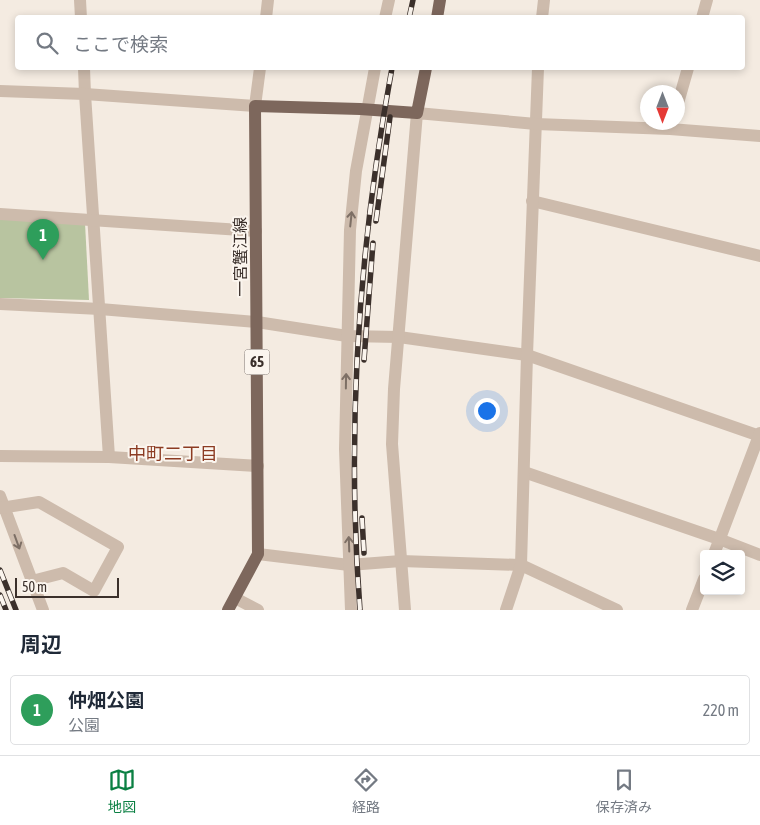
<!DOCTYPE html>
<html lang="ja">
<meta charset="utf-8">
<style>
body{margin:0;font-family:"Asap Condensed","Noto Sans JP",sans-serif;background:#f2f2f3;color:#1f2937}
.controls{position:absolute;right:15px;bottom:15px;display:grid;overflow:hidden;border-radius:5px;box-shadow:0 2px 8px #0003}
.controls button{width:45px;height:45px;display:grid;place-items:center;padding:0;border:0;border-bottom:1px solid #e0e1e3;background:#fff;color:#1f2937;font:25px sans-serif}
.compass{position:absolute;left:640px;top:85px;width:45px;height:45px;border-radius:50%;background:#fff;box-shadow:0 2px 8px #0003;rotate:180deg}
.scale{position:absolute;left:15px;bottom:12px;width:104px;box-sizing:border-box;padding-left:5px;border:2px solid #3b302b;border-top:0;font-size:14px;line-height:18px;white-space:nowrap;color:#3b302b;-webkit-text-stroke:4px #fbf5ee;paint-order:stroke}
.you{position:absolute;left:486px;top:410px;width:18px;height:18px;margin:-12px;border:4px solid #fff;border-radius:50%;background:#1a73e8;box-shadow:0 0 0 8px #1a73e833}
.badge{display:grid;place-items:center;width:32px;height:32px;border-radius:50%;background:#0b8043;color:#fff;font-size:16px;font-weight:700}
.pin{position:absolute;translate:-50% -41px;filter:drop-shadow(0 1px 2px #0008)}
.pin::after{content:'';position:absolute;top:26px;width:18px;height:15px;background:inherit;clip-path:polygon(0 0,100% 0,50% 100%)}
.list{margin:0;padding:0;list-style:none}
h2{display:flex;justify-content:space-between;align-items:center;height:65px;margin:0;padding:0 20px;font-size:21px}
h2 small{font-size:16px;font-weight:400;color:#747a83}
.list li{display:grid;grid-template-columns:32px 1fr auto;gap:15px;align-items:center;box-sizing:border-box;height:70px;margin:0 10px 10px;padding:0 10px;border:1px solid #e0e1e3;border-radius:5px}
.list b{display:block;font-size:19px;white-space:nowrap}
.list p{margin:0;font-size:16px;white-space:nowrap;color:#747a83}
.list em{font-size:16px;font-style:normal;color:#747a83}
.icon{flex:none;width:28px;height:28px;fill:none;stroke:currentColor;stroke-width:2;stroke-linecap:round;stroke-linejoin:round}
.map{position:relative;flex:none;width:760px;height:610px;overflow:hidden}
.search{position:absolute;background:#fff;box-shadow:0 2px 8px #0003;left:15px;right:15px;top:15px;height:55px;display:flex;align-items:center;gap:12px;box-sizing:border-box;padding:0 18px;border-radius:5px;color:#747a83;font-size:19px}
.sheet{height:145px;background:#fff}
nav{display:flex;justify-content:space-around;align-items:center;box-sizing:border-box;height:70px;border-top:1px solid #e0e1e3;background:#fff;font-size:14px;color:#747a83}
nav a{display:grid;justify-items:center;gap:2px}
nav .on{color:#0b8043}
.map>svg:first-child{display:block}
</style>
<div class="map">
<svg width="760" height="610" viewBox="0 0 760 610">
<rect width="100%" height="100%" fill="#f4ebe1"/>
<!-- green -->
<polygon fill="#b8c4a0" points="0,216 85,223 89,300 0,298"/>
<g fill="none" stroke-linecap="round" stroke-linejoin="round">
<!-- minor -->
<g stroke="#cdbbac" stroke-width="12">
<polyline points="266,18 268,0"/>
<polyline points="385,18 389,0"/>
<polyline points="542,18 544,0"/>
<polyline points="702,18 707,0"/>
<polyline points="85,94 109,457"/>
<polyline points="678,103 688,68"/>
<polyline points="255,106 260,68"/>
<polyline points="532,201 760,256"/>
<polyline points="0,214 256,231"/>
<polyline points="0,304 100,309 257,322 347,336 399,337 527,355 760,436"/>
<polyline points="0,456 109,457 258,466"/>
<polyline points="524,472 719,539 760,555"/>
<polyline points="0,496 43,610"/>
<polyline points="0,508 39,502 118,547 94,591 63,573 32,581"/>
<polyline points="258,554 349,565 401,561 521,565 617,610"/>
<polyline points="714,554 760,433"/>
<polyline points="235,598 258,610"/>
<polyline points="351,610 345,449 350,230 356,171 375,68"/>
<polyline points="506,610 521,565 527,355 538,68"/>
<polyline points="692,610 704,579"/>
</g>
<!-- tertiary -->
<g stroke="#cdbbac" stroke-width="12">
<polyline points="80,0 81,18"/>
<polyline points="84,68 85,94"/>
<polyline points="0,91 85,94 255,106"/>
<polyline points="405,610 392,444 394,389 417,113 536,124 670,129 760,136"/>
</g>
<!-- primary -->
<g stroke="#7d675c" stroke-width="12">
<polyline points="437,18 440,0"/>
<polyline points="228,610 258,554 255,106 360,109 417,113 426,68"/>
</g>
<!-- rail casing -->
<g stroke="#3b302b" stroke-width="5.5">
<g id="rail">
<polyline points="409,18 413,0"/>
<polyline points="376,221 390,117"/>
<polyline points="364,360 373,243"/>
<polyline points="362,518 364,553"/>
<polyline points="0,570 16,610"/>
<polyline points="0,595 6,610"/>
<path d="M360 610C346 428 359 246 392 68"/>
</g>
</g>
<!-- rail -->
<use href="#rail" stroke="#fbf5ee" stroke-width="4" stroke-dasharray="11" stroke-linecap="butt"/>
</g>
<!-- one-way arrows -->
<defs><path id="oneway-shaft" d="M-6 0H5M1.5-3L5.5 0L1.5 3" fill="none" stroke-width="1.6" stroke-linecap="round" stroke-linejoin="round" transform="scale(1.25)"/></defs>
<g stroke="#7d6f65">
<use href="#oneway-shaft" transform="translate(351 219) rotate(-84)"/>
<use href="#oneway-shaft" transform="translate(346 381) rotate(-89)"/>
<use href="#oneway-shaft" transform="translate(17 542) rotate(70)"/>
<use href="#oneway-shaft" transform="translate(349 544) rotate(-92)"/>
</g>
<g text-anchor="middle" stroke-width="4" stroke-linejoin="round" paint-order="stroke">
<!-- shield labels -->
<rect fill="#fbf5ee" stroke="#756b66" stroke-width="1" x="244.5" y="349.5" width="25" height="25" rx="4"/>
<g font-size="15" font-weight="bold" fill="#3b302b">
<text x="257" y="367">65</text>
</g>
<!-- street labels -->
<g font-size="16" fill="#3b302b" stroke="#fbf5ee">
<text transform="translate(240 257) rotate(-90)" y="6">一宮蟹江線</text>
</g>
<!-- neighbourhood labels -->
<g font-size="18" fill="#8c3b22" stroke="#fbf5ee">
<text x="173" y="460">中町二丁目</text>
</g>
</g>
</svg>
<div class="controls">
<button><svg class="icon" aria-label="layers" viewBox="0 0 24 24"><path d="M12 4l9 5-9 5-9-5zM3 14l9 5 9-5"/></svg></button>
</div>
<svg class="compass" viewBox="-18 -18 36 36"><path d="M0-13l5 13h-10z" fill="#e53935"/><path d="M0 13l5-13h-10z" fill="#747a83"/></svg>
<div class="scale">50 m</div>
<div class="you"></div>
<div class="pin badge" style="left:43px;top:260px;background:#2e9e5b">1</div>
<div class="search"><svg class="icon" aria-label="search" viewBox="0 0 24 24"><circle cx="10" cy="10" r="6"/><path d="M15 15l6 6"/></svg>ここで検索</div>
</div>
<section class="sheet">
<h2>周辺<small></small></h2>
<ul class="list">
<li><span class="badge" style="background:#2e9e5b">1</span><div><b>仲畑公園</b><p>公園</p></div><em>220 m</em></li>
</ul>
</section>
<nav>
<a class="on"><svg class="icon" aria-label="map" viewBox="0 0 24 24"><path d="M3 6l6-2 6 2 6-2v14l-6 2-6-2-6 2zM9 4v14M15 6v14"/></svg>地図</a>
<a><svg class="icon" aria-label="directions" viewBox="0 0 24 24"><path d="M12 3l9 9-9 9-9-9zM9 14v-3h6M13 9l2 2-2 2"/></svg>経路</a>
<a><svg class="icon" aria-label="saved" viewBox="0 0 24 24"><path d="M7 4h10v16l-5-4-5 4z"/></svg>保存済み</a>
</nav>
